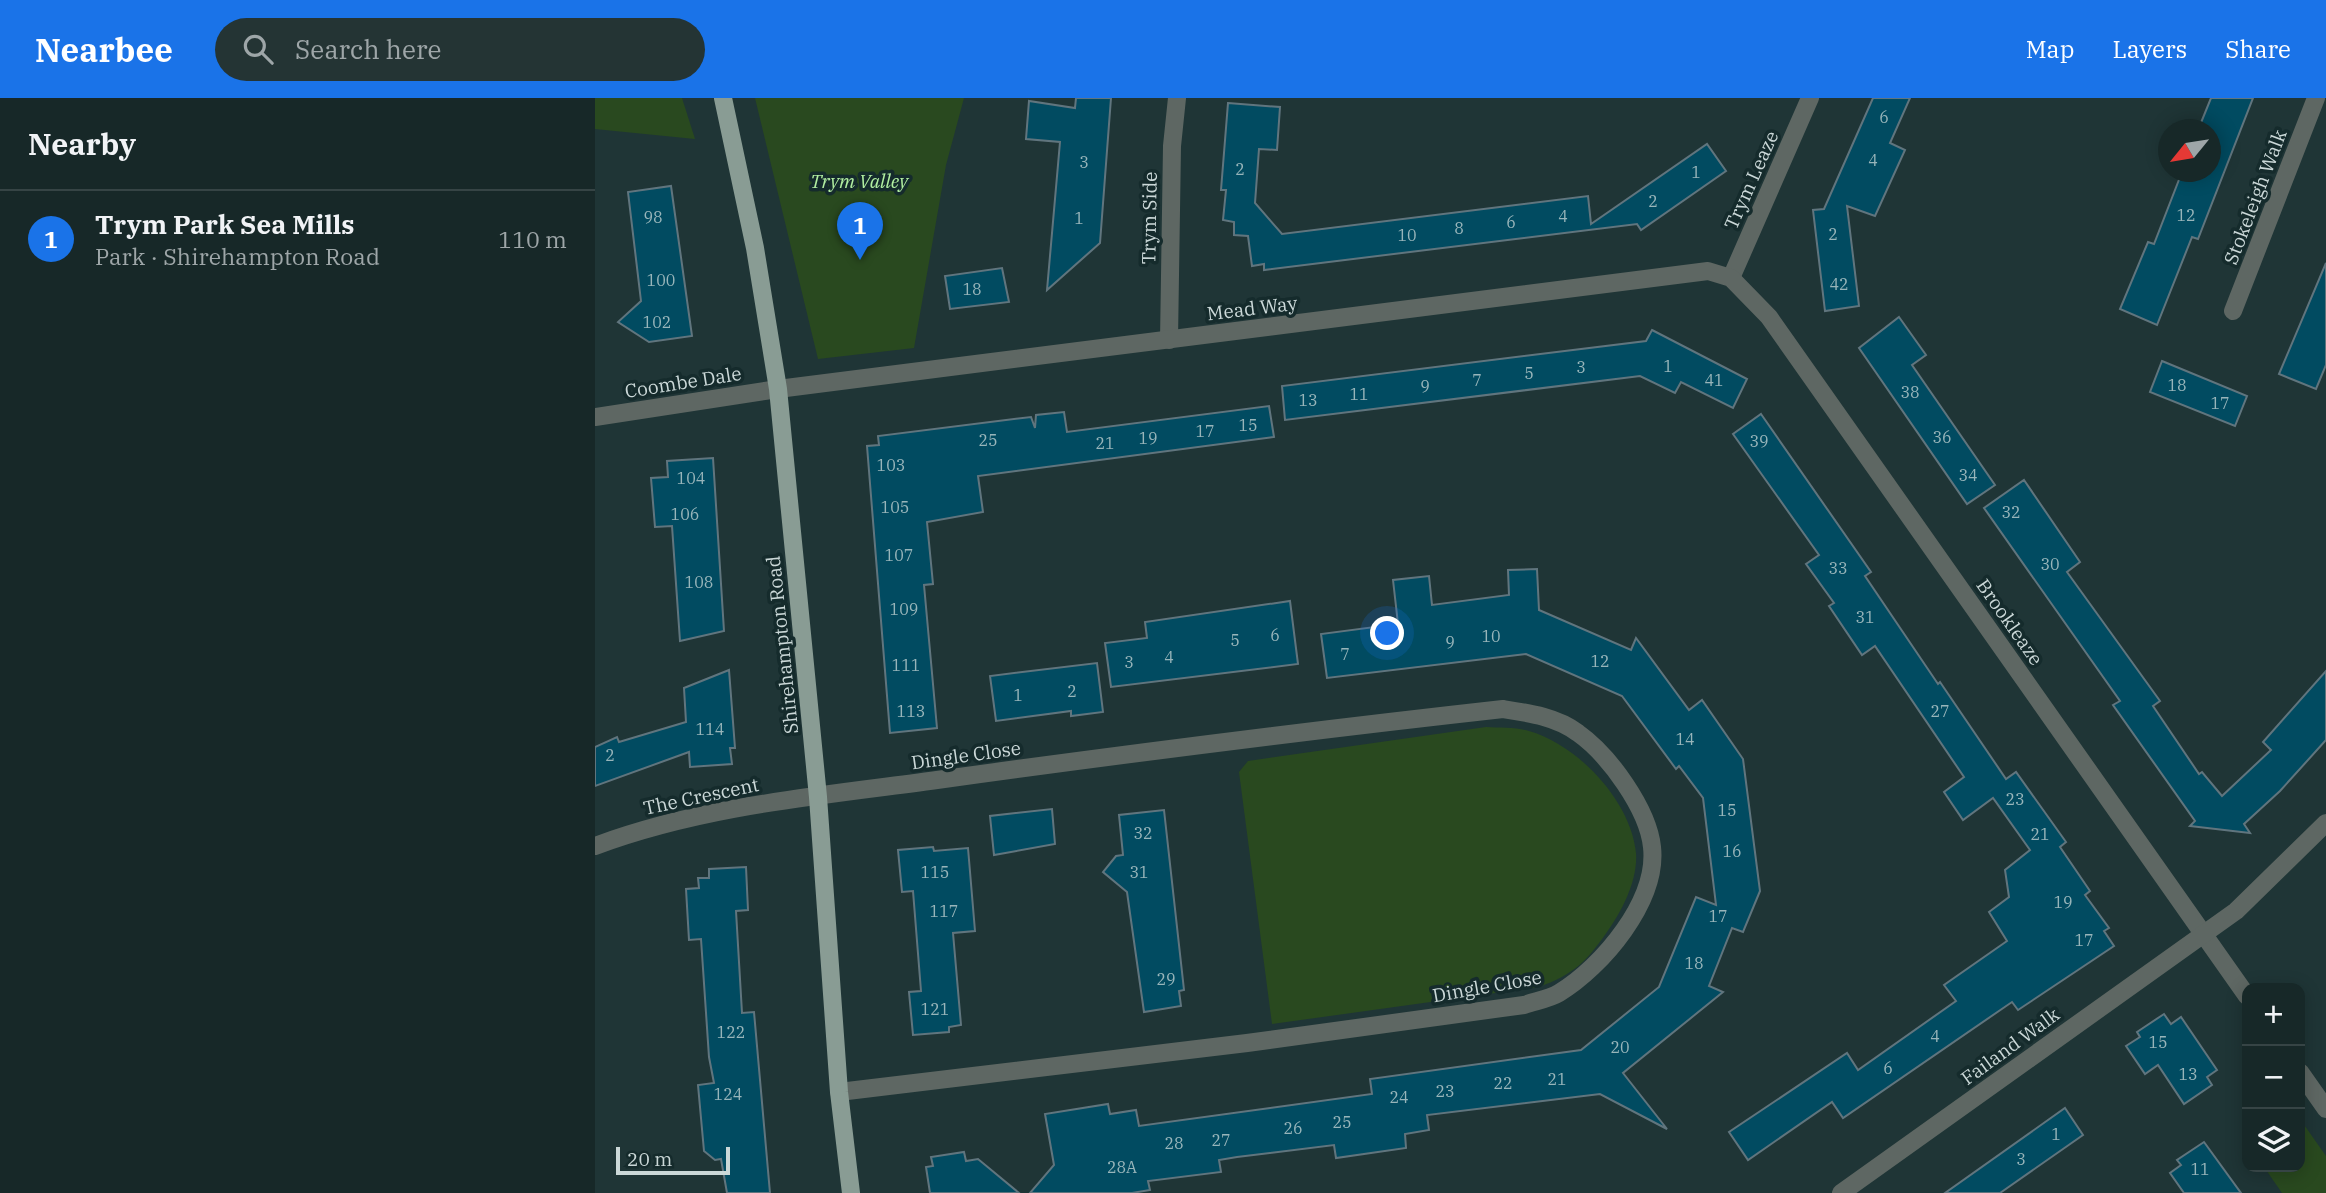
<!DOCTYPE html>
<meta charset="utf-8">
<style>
body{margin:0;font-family:"IBM Plex Serif",serif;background:#243434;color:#f1f3f6}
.controls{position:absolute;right:21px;bottom:21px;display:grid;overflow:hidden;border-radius:14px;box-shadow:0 4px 18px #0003}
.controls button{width:63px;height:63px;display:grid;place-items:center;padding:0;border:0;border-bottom:2px solid #364445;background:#172828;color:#f1f3f6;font:35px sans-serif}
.compass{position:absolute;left:1563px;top:21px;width:63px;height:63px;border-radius:50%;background:#172828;box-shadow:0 4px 18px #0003;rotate:240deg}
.scale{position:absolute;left:21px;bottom:18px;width:114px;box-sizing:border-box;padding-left:7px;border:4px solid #cbd8d8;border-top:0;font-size:19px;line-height:24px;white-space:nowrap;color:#cbd8d8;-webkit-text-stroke:5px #152b2c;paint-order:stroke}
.you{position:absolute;left:793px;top:536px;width:24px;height:24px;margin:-18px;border:5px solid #fff;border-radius:50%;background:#1a73e8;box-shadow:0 0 0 10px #1a73e833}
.badge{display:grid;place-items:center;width:46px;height:46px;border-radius:50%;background:#1a73e8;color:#fff;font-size:23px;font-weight:700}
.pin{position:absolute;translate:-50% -58px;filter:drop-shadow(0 2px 4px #0008)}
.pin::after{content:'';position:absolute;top:37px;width:24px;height:21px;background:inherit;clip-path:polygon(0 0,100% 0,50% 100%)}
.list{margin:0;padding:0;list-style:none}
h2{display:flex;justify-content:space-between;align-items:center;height:91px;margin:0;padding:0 28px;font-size:30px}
h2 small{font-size:23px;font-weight:400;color:#9ea6a8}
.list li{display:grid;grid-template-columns:46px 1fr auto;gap:21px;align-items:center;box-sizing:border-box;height:98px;padding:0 28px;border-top:2px solid #364445}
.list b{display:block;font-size:26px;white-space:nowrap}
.list p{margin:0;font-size:23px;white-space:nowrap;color:#9ea6a8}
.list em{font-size:23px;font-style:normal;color:#9ea6a8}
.icon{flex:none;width:38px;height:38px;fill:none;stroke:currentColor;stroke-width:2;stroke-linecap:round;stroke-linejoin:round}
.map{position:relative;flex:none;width:1731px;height:1095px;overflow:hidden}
header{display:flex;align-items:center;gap:42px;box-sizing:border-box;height:98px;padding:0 35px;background:#1a73e8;color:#fff}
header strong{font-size:33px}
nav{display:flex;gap:38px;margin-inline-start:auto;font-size:24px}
.search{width:490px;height:63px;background:#243434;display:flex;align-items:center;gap:18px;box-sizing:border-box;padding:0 24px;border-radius:38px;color:#9ea6a8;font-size:26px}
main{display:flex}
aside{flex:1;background:#172828}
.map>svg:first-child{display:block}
</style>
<header>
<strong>Nearbee</strong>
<div class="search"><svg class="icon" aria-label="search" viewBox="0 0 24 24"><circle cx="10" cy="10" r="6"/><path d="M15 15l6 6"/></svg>Search here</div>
<nav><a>Map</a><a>Layers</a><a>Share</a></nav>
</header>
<main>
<aside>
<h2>Nearby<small></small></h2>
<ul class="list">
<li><span class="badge">1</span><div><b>Trym Park Sea Mills</b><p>Park · Shirehampton Road</p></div><em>110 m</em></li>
</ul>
</aside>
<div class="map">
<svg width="1731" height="1095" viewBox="0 0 1731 1095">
<rect width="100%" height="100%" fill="#1f3536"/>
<!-- green -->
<g fill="#29491f">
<polygon points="0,0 87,0 100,41 0,31"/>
<polygon points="160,0 369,0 351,67 319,250 223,261"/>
<path d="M891 629C905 630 921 629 934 633 983 647 1036 703 1041 755 1043 782 1027 813 1012 834 991 864 979 876 944 889L677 926 644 674 653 663Z"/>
<polygon points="1705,1021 1731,1058 1731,1095 1687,1095 1669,1069 1705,1069"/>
</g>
<!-- building -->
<g fill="#014b61" stroke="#60757e" stroke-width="2">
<polygon points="481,0 516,0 505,145 452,192 465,44 431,41 434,3 480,10"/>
<polygon points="1278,0 1315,0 1295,45 1310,52 1280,118 1252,108 1264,208 1230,213 1218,112 1229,111"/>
<polygon points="1616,0 1658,0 1603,141 1597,139 1562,227 1525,211 1553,144 1559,146 1587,74 1615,74 1615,32 1603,32"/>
<polygon points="633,5 685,9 682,52 664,51 660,105 687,136 993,98 996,126 1112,46 1131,73 1046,132 1042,126 669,172 669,166 657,168 653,138 639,137 639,124 628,122 631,92 626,92"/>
<polygon points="76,88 97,238 54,244 23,224 46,203 33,94"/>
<polygon points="1731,165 1731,267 1721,291 1684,276"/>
<polygon points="407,170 414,204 355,211 350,178"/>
<polygon points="1304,219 1331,257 1317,267 1400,387 1372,406 1264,250"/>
<polygon points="1057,232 1152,281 1138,310 1086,284 1080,295 1045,278 690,322 687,288 1051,243"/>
<polygon points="1567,263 1652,298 1640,328 1555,294"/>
<polygon points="674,308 679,339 383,378 388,414 332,424 338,486 329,487 342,630 295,635 272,348 284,347 283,338 436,319 440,330 441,317 469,314 472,334"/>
<polygon points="1166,316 1276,474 1270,478 1343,586 1345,584 1411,681 1421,674 1471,744 1465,749 1495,793 1490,797 1514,830 1509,833 1519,848 1423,912 1417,904 1248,1020 1237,1004 1153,1062 1134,1034 1252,955 1263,972 1361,903 1349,887 1412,843 1394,814 1414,799 1410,772 1435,752 1398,700 1368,722 1349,694 1369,679 1280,548 1267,557 1234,508 1239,505 1211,466 1224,457 1138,336"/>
<polygon points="118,360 129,533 85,543 77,428 60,429 56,380 73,379 72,363"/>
<polygon points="1429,382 1485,464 1472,474 1565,603 1558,608 1604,676 1607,674 1627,698 1676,652 1668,644 1731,573 1731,642 1685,693 1649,726 1655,735 1595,728 1600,723 1518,607 1525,603 1389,410"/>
<polygon points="942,471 944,512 1036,552 1041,540 1094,612 1107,602 1148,661 1165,793 1148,834 1137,830 1114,888 1128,894 1028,975 1072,1031 1005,996 832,1017 834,1032 810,1036 811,1050 741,1060 739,1047 642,1059 624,1062 626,1074 553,1083 555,1092 537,1095 435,1095 459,1067 450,1016 513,1006 515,1016 541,1012 544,1028 777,996 775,981 986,952 1064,889 1101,799 1121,807 1108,700 1084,668 1081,671 1027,598 931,556 732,580 726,536 803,526 798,482 834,478 837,507 914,497 913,472"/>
<polygon points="695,503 703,566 516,589 510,545 552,540 550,524"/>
<polygon points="502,565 508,614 476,618 476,613 401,623 395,578"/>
<polygon points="134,572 140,650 135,650 137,666 95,669 94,654 0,688 0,649 22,639 24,644 91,624 89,590"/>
<polygon points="457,711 460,746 399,757 395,718"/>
<polygon points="569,712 589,892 584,893 586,908 549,914 532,794 508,774 521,758 528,757 524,717"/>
<polygon points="338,749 339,753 373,750 380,833 358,835 366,927 354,929 354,934 318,937 314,894 326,893 318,793 307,794 303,752"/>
<polygon points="151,769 153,812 141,813 147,915 159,914 175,1095 132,1095 126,1061 120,1062 109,1053 103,987 119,985 114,959 106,841 94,842 91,791 104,790 103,780 114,780 114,771"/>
<polygon points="1569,916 1576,926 1586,919 1622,972 1612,979 1617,987 1589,1006 1563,967 1550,976 1531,948 1545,939 1542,934"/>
<polygon points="1470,1010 1488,1037 1405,1095 1350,1095"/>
<polygon points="1609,1044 1646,1095 1589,1095 1575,1075 1586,1067 1582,1062"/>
<polygon points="369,1054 371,1063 383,1061 424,1095 335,1095 331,1069 338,1068 336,1059"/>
</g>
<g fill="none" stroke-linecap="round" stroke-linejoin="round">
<!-- minor -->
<g stroke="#5e6763" stroke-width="18">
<polyline points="1136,180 1215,0"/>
<polyline points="1638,213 1721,0"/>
<polyline points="574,242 577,48 582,0"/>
<polyline points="0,319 183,291 1113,173 1136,180 1174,219 1652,898"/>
<path d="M0 748C110 707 226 698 342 682 530 656 719 632 908 611 934 615 962 619 983 635 1014 657 1053 711 1057 749 1063 803 1007 869 964 895 954 901 940 903 929 907L652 945 244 994"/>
<polyline points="1705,974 1731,1011"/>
<polyline points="1246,1095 1641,813 1731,725"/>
</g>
<!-- major -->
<polyline stroke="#899c94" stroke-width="18" points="128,0 160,150 183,291 223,699 244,994 256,1095"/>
</g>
<g text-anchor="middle" stroke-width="7" stroke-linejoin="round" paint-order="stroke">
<!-- number labels -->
<g font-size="16" fill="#98b5ba">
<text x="1289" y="25">6</text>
<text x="1278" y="68">4</text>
<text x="489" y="70">3</text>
<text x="645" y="77">2</text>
<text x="1101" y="80">1</text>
<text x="1058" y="109">2</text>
<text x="1591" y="123">12</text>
<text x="968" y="124">4</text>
<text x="58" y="125">98</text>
<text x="484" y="126">1</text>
<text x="916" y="130">6</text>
<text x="864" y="136">8</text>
<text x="1238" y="142">2</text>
<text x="812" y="143">10</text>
<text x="66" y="188">100</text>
<text x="1244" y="192">42</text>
<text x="377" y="197">18</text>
<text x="62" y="230">102</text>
<text x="1073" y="274">1</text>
<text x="986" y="275">3</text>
<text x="934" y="281">5</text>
<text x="882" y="288">7</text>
<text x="1119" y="288">41</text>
<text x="1582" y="293">18</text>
<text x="830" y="294">9</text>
<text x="1315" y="300">38</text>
<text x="764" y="302">11</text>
<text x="713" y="308">13</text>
<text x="1625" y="311">17</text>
<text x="653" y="333">15</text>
<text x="610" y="339">17</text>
<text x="1347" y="345">36</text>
<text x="553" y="346">19</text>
<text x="393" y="348">25</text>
<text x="1164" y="349">39</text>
<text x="510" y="351">21</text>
<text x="296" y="373">103</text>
<text x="1373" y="383">34</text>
<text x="96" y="386">104</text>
<text x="300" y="415">105</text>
<text x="1416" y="420">32</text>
<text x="90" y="422">106</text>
<text x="304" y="463">107</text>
<text x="1455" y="472">30</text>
<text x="1243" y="476">33</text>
<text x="104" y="490">108</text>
<text x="309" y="517">109</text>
<text x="1270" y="525">31</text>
<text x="680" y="543">6</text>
<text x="896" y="544">10</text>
<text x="640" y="548">5</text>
<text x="855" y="550">9</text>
<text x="750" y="562">7</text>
<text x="574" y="565">4</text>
<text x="1005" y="569">12</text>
<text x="534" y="570">3</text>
<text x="311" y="573">111</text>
<text x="477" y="599">2</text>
<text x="423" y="603">1</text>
<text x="316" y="619">113</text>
<text x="1345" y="619">27</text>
<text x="115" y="637">114</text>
<text x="1090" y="647">14</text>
<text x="15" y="663">2</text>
<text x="1420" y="707">23</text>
<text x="1132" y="718">15</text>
<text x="548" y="741">32</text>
<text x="1445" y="742">21</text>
<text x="1137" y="759">16</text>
<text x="340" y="780">115</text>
<text x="544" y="780">31</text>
<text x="1468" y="810">19</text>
<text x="349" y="819">117</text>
<text x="1123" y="824">17</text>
<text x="1489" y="848">17</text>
<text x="1099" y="871">18</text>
<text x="571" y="887">29</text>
<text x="340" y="917">121</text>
<text x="136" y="940">122</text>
<text x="1340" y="944">4</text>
<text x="1563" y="950">15</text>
<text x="1025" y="955">20</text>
<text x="1293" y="976">6</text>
<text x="1593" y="982">13</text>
<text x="962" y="987">21</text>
<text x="908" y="991">22</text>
<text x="850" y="999">23</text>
<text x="133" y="1002">124</text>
<text x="804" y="1005">24</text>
<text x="747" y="1030">25</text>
<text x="698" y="1036">26</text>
<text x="1461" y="1042">1</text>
<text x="626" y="1048">27</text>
<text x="579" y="1051">28</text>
<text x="1426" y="1067">3</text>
<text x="527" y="1075">28A</text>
<text x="1605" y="1077">11</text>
</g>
<!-- street labels -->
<g font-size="19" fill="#cbd8d8" stroke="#152b2c">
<text transform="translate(1156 82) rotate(-66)" y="7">Trym Leaze</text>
<text transform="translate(1660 99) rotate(-69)" y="7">Stokeleigh Walk</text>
<text transform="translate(554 120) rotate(-89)" y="7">Trym Side</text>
<text transform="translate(657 210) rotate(-7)" y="7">Mead Way</text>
<text transform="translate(88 284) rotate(-9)" y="7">Coombe Dale</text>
<text transform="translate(1415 524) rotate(55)" y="7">Brookleaze</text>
<text transform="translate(187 547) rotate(-96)" y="7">Shirehampton Road</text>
<text transform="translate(371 657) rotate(-8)" y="7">Dingle Close</text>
<text transform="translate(106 698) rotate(-12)" y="7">The Crescent</text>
<text transform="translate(892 888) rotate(-10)" y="7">Dingle Close</text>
<text transform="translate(1415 948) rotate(-36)" y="7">Failand Walk</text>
</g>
<!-- park labels -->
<g font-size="19" font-style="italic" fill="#b2efa1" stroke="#152b2c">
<text x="264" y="90">Trym Valley</text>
</g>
</g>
</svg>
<div class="controls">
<button>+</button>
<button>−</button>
<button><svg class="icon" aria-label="layers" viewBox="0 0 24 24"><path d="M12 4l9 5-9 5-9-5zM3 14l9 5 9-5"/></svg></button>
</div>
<svg class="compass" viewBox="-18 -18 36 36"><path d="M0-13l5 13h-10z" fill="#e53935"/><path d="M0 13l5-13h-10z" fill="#9ea6a8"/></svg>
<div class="scale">20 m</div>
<div class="you"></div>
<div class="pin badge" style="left:265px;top:162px">1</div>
</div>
</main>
